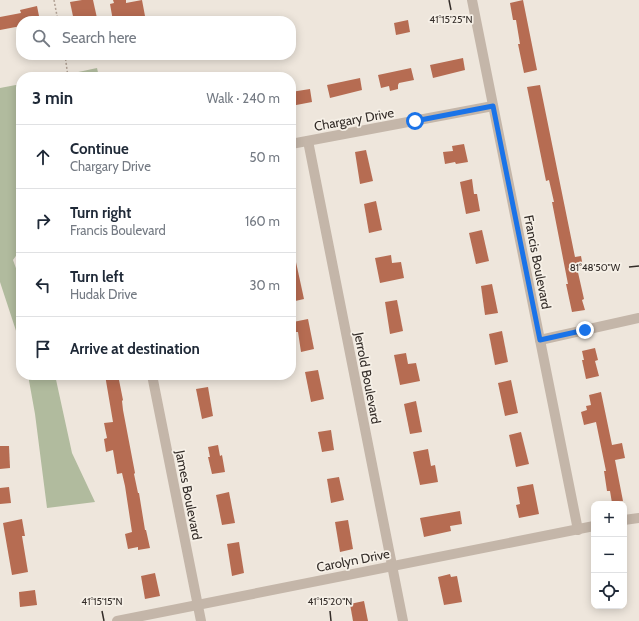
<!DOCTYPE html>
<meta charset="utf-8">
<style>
body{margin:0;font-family:Cabin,sans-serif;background:#f2f2f3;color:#1f2937}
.controls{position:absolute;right:12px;bottom:12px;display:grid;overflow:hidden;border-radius:8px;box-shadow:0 2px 10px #0003}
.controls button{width:36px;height:36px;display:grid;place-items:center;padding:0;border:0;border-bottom:1px solid #e0e1e3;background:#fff;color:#1f2937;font:20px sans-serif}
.stop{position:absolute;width:12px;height:12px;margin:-9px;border:3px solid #1a73e8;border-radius:50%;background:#fff}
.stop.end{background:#1a73e8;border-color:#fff;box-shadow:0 1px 4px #0008}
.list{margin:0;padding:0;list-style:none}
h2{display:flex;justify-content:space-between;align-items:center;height:52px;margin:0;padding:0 16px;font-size:17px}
h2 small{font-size:13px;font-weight:400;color:#747a83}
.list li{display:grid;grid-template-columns:26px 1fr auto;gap:12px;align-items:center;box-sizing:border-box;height:64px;padding:0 16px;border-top:1px solid #e0e1e3}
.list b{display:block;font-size:15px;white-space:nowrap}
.list p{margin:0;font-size:13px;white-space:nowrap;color:#747a83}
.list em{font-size:13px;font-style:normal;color:#747a83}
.icon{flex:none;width:22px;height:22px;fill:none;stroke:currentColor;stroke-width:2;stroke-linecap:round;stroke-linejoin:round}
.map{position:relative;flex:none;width:639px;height:621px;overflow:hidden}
.search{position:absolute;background:#fff;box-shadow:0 2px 10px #0003;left:16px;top:16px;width:280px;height:44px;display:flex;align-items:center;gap:10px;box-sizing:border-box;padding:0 14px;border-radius:16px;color:#747a83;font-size:15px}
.panel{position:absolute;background:#fff;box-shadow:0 2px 10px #0003;left:16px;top:72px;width:280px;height:308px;border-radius:16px}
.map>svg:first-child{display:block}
</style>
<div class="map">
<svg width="639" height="621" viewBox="0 0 639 621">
<rect width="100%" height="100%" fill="#eee6dc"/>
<!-- green -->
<g fill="#b1bb9e">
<polygon points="97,68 99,77 55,77"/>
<polygon points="21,84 21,249 13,260 21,282 21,346 0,282 0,88"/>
<polygon points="28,375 55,375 72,453 95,502 47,508 35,414"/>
</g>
<!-- building -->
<g fill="#b66c52">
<polygon points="82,0 93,0 97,18 83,21 74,21 70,2"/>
<polygon points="113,0 126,0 126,3 142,0 145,16 113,21 110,4 114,3"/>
<polygon points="523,0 537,70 524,73 518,44 520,44 516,20 513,20 510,3"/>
<polygon points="37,6 40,21 21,21 21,26 0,30 0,17 21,13 20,10"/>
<polygon points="408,20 410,32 396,35 394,23"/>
<polygon points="463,58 465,70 433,78 430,65"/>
<polygon points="411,68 414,80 399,83 398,85 398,89 390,91 389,86 381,88 378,75"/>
<polygon points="360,78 362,90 330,98 327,85"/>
<polygon points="540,85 575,257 581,256 583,267 577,268 584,299 582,300 585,310 572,312 566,284 568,284 552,202 554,202 549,180 546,181 527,87"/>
<polygon points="310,89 312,102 291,106 291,92"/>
<polygon points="464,144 468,162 456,164 455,162 445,164 443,152 453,151 452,146"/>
<polygon points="366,150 373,181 360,184 355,152"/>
<polygon points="472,179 474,194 477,194 480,211 466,214 460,182"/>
<polygon points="376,201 382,230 369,233 364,204"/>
<polygon points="482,230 489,261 476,264 469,233"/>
<polygon points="291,253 294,253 304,299 291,302"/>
<polygon points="391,255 392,263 401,262 404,278 380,283 375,258"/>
<polygon points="492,284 498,313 485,315 481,286"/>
<polygon points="397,300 403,331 390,334 385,302"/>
<polygon points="308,319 314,349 301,352 298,332 295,332 293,322"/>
<polygon points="502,331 508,362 495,365 489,334"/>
<polygon points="595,348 598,360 595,361 599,376 586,379 582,360 584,360 582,351"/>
<polygon points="406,353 408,364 416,363 420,381 400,385 394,355"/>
<polygon points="318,370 324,399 311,402 305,372"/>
<polygon points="105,375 118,375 123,400 122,401 123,410 135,473 134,474 138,493 139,493 145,530 146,530 150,548 138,550 138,547 128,549 125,534 132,532 125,486 122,473 117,474 113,450 106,452 104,439 107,438 104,423 113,422"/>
<polygon points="511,380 518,413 505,416 498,383"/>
<polygon points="208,387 213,416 202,419 196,389"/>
<polygon points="601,392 612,445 622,443 625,458 615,460 623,501 612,503 610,491 607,491 604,471 606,471 596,422 584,425 581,412 587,410 586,406 591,405 589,395"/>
<polygon points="416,401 422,432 410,434 404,404"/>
<polygon points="331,430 334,450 322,452 318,432"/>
<polygon points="521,432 529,464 516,467 509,435"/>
<polygon points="218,445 220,456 222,455 225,472 212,474 208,457 210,457 208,447"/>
<polygon points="0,446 9,446 10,468 0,469"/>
<polygon points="428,449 431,466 435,465 438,482 420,485 413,452"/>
<polygon points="339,477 344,500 331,503 327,479"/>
<polygon points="533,484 539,514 519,518 516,505 520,504 517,487"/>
<polygon points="9,487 11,503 0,504 0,488"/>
<polygon points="229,492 235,523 222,525 216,495"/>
<polygon points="460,511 462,524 450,526 451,531 424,537 420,518"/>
<polygon points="22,519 25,536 22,536 28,572 12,575 3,523"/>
<polygon points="348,520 353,549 340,552 335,522"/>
<polygon points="239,542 244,573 232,576 227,544"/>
<polygon points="155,573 160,596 145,599 141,576"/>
<polygon points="450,574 451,577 457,576 462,602 444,605 438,577"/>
<polygon points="35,590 37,605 20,607 19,592"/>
<polygon points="364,601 368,621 353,621 350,604"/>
</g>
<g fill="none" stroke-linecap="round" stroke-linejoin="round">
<!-- path -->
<g stroke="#b0a094" stroke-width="1.5" stroke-dasharray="2 2" stroke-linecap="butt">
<polyline points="54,0 58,21"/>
<polyline points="65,55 68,77"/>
</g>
<!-- street -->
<g stroke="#c4b6a9" stroke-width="10">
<polyline points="472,0 578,530"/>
<polyline points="308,141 403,621"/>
<polyline points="291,144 493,106"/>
<polyline points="540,340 639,318"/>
<polyline points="152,375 201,621"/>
<polyline points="624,520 639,518"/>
<polyline points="117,621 594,526"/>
</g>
</g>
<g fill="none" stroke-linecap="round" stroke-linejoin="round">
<!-- route -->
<polyline stroke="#1a73e8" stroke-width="5" points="415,121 493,106 540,340 585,330"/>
</g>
<!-- ticks -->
<path fill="none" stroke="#332c28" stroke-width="1.5" d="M449 0 451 10M629 267 639 266M102 611 104 621M330 611 331 621"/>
<g text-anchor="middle" stroke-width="3.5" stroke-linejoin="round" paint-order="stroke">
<!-- street labels -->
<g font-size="13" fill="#332c28" stroke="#f6f0e7">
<text transform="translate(354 119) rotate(-10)" y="5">Chargary Drive</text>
<text transform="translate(538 262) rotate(79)" y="5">Francis Boulevard</text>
<text transform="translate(368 378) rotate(79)" y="5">Jerrold Boulevard</text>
<text transform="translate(189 495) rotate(79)" y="5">James Boulevard</text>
<text transform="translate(353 560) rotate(-11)" y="5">Carolyn Drive</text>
</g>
</g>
<g font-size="10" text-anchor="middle" fill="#332c28" stroke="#f6f0e7" stroke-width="3.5" stroke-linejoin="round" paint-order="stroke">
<text x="451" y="23">41°15'25"N</text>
<text x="595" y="271">81°48'50"W</text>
<text x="102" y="605">41°15'15"N</text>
<text x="330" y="605">41°15'20"N</text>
</g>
</svg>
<div class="controls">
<button>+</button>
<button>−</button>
<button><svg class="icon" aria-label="locate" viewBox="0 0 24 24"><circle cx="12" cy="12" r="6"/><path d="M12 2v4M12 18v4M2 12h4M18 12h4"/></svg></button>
</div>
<div class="stop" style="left:415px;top:121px"></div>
<div class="stop end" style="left:585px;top:330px"></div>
<div class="search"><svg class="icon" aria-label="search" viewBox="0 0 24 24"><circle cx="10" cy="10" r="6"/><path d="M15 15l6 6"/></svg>Search here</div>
<section class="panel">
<h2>3 min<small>Walk · 240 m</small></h2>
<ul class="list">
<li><svg class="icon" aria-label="ahead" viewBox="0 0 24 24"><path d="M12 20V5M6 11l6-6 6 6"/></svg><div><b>Continue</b><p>Chargary Drive</p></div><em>50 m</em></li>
<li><svg class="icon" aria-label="right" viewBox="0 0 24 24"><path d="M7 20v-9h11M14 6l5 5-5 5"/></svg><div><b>Turn right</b><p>Francis Boulevard</p></div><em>160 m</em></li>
<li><svg class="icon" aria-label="left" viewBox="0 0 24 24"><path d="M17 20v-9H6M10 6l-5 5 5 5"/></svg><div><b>Turn left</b><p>Hudak Drive</p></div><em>30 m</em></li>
<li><svg class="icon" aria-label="arrive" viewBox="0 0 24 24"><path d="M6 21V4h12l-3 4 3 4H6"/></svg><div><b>Arrive at destination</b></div></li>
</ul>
</section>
</div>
